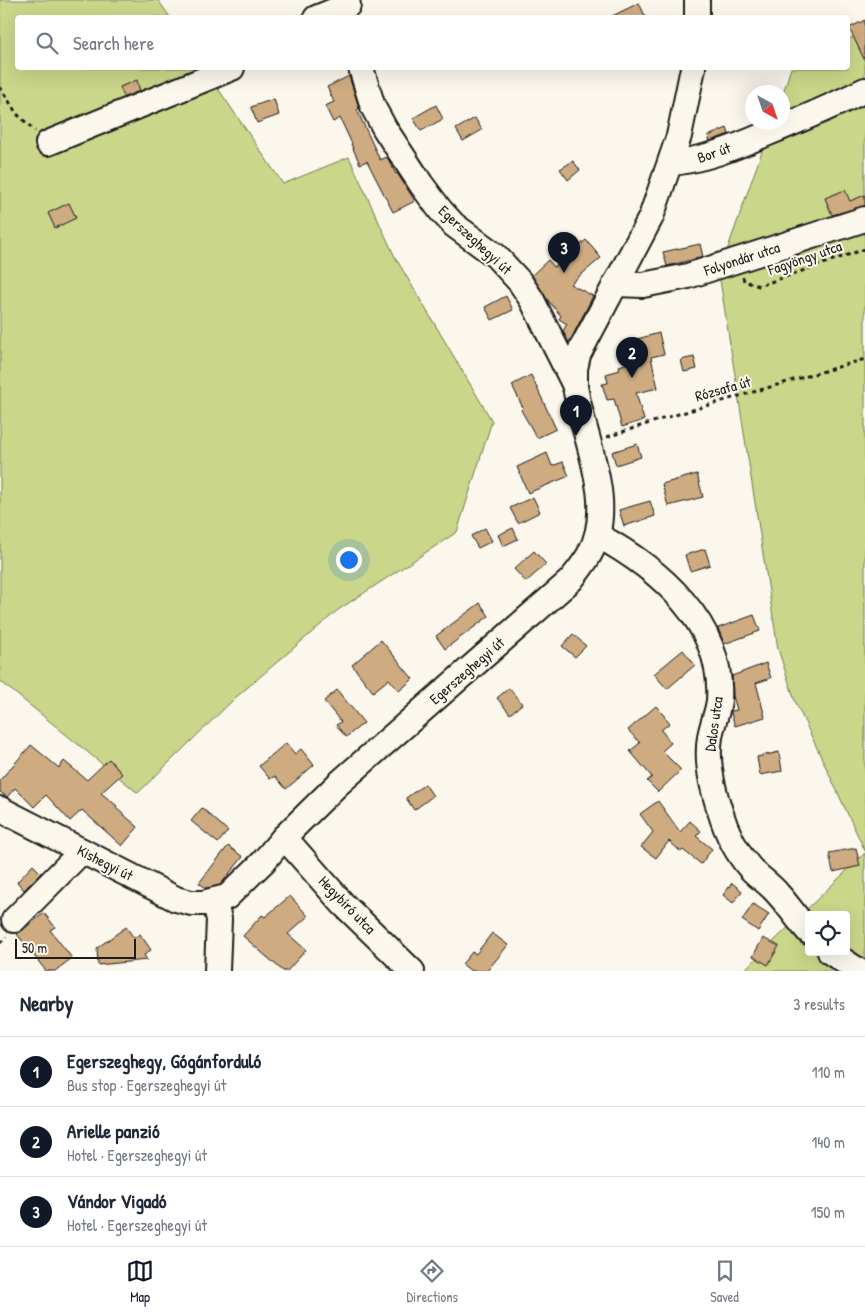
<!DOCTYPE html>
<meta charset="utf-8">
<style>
body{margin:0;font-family:"Patrick Hand",sans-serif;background:#f2f2f3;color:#1f2937}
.controls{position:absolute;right:15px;bottom:15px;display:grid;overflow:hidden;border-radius:5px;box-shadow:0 5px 20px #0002}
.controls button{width:45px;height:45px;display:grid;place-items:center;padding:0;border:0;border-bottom:1px solid #e0e1e3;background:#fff;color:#1f2937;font:25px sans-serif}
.compass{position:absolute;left:745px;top:85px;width:45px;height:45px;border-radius:50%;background:#fff;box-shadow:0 5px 20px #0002;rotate:140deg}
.scale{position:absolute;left:15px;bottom:12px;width:121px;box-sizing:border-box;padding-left:5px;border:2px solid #1c1c1c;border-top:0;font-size:14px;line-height:18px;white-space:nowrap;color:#1c1c1c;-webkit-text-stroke:4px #fbf7ec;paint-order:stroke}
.you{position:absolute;left:348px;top:559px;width:18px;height:18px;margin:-12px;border:4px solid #fff;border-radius:50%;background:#1a73e8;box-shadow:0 0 0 8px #1a73e833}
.badge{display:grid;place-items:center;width:32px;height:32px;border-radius:50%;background:#111827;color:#fff;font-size:16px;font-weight:700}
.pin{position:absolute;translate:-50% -41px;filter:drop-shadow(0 1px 2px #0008)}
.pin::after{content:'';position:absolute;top:26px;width:18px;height:15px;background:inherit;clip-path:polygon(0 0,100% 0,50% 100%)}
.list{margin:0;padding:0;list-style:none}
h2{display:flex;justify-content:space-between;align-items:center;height:65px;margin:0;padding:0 20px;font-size:21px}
h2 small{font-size:16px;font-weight:400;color:#747a83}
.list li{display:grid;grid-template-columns:32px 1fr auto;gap:15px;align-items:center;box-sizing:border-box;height:70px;padding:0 20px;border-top:1px solid #e0e1e3}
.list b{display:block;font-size:19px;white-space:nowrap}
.list p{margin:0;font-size:16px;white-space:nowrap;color:#747a83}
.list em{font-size:16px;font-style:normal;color:#747a83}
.icon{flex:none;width:28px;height:28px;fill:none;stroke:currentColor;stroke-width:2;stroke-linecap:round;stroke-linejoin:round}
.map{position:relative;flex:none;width:865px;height:971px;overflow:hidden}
.search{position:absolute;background:#fff;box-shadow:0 5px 20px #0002;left:15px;right:15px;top:15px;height:55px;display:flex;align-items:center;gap:12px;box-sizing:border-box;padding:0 18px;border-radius:5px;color:#747a83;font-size:19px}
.sheet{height:275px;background:#fff}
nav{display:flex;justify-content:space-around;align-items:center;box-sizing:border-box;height:70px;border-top:1px solid #e0e1e3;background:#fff;font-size:14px;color:#747a83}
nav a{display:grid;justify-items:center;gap:2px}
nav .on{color:#111827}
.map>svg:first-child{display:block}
</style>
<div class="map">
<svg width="865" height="971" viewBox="0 0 865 971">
<rect width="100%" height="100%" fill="#fbf7ec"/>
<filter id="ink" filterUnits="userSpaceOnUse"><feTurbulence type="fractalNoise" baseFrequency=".02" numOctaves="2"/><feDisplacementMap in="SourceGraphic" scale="10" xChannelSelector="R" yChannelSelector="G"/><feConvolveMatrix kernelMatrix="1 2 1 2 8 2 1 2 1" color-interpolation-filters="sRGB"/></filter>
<g filter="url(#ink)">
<!-- green -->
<g fill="#cad689" stroke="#737952" fill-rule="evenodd">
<polygon points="0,0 158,0 170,17 18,18 18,68 204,68 283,184 349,157 395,257 492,421 457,532 338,610 234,699 138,793 0,681"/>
<polygon points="865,33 865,851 795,701 778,649 717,261 724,259 772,123 782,122 783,93 791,68 848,68 848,39"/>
<path d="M865 853V971H743ZM809 915H846V952H809Z"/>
</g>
<!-- building -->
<g fill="#ceab81" stroke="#1c1c1c">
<polygon points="639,3 646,18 608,18"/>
<polygon points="865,20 865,61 849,28"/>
<polygon points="349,76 359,108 357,110 380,160 387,157 396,174 397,173 415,201 393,212 367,161 360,164 351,144 352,144 340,118 333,122 325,106 334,102 327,87"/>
<polygon points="137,80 140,91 124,97 120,87"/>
<polygon points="274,99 279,115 257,123 251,107"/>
<polygon points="436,105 443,119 421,131 413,118"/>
<polygon points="475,118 482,130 463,141 456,129"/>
<polygon points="727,128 729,134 710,141 708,136"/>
<polygon points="573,161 580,170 568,180 560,169"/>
<polygon points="845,190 850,201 865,195 865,206 832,215 825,198"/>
<polygon points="69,203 76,218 55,228 48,213"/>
<polygon points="586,240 601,258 570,284 593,296 569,343 563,331 567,324 559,319 561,316 547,299 532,275 548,260 554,267"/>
<polygon points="700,244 703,257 667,266 663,252"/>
<polygon points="506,296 513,310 492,320 485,307"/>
<polygon points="659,333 664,354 651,357 658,388 636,393 644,420 622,427 614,399 607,400 602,384 608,383 606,374 620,370 619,366 635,361 630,341"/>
<polygon points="694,357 697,369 684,372 681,360"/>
<polygon points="531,375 556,429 537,438 521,410 523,408 512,385"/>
<polygon points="637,444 641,457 616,465 612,452"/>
<polygon points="547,453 552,466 563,462 569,476 528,493 517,467"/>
<polygon points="697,474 703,497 668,506 662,484"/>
<polygon points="533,497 540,512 518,523 510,508"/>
<polygon points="650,501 655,516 624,526 619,510"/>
<polygon points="485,528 492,541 478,548 471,536"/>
<polygon points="513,528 518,539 503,546 498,535"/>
<polygon points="705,549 710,565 690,571 685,555"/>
<polygon points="534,551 546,564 526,582 514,569"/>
<polygon points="480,603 489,616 445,649 436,636"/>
<polygon points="754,615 760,631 724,644 718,628"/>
<polygon points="573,634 586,646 575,657 562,646"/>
<polygon points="381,640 413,679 399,691 389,679 373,692 352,665"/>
<polygon points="683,650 695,665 667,689 654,674"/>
<polygon points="766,663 771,678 756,683 765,717 735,726 731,713 731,711 737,710 733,696 732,676"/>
<polygon points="509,688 522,704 510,714 497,698"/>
<polygon points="337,690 364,723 346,737 336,725 341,722 324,701"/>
<polygon points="656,706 670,723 661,730 671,743 662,751 681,770 658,792 647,781 652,777 630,751 640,743 628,730"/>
<polygon points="286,743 295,754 301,749 314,765 286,789 275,776 270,779 259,766"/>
<polygon points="31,745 59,768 64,761 87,780 109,759 122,774 101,793 117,806 116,808 138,827 122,846 82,810 70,821 46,795 34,807 15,788 7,797 0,792 0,780"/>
<polygon points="779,752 782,771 760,775 757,757"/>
<polygon points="425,784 433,796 414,810 406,798"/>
<polygon points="658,801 680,832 690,821 701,831 696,836 712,849 701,864 683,850 681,852 669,841 656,858 641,847 653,832 640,814"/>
<polygon points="202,808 228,831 218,843 191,821"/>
<polygon points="228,846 243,857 220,885 206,888 199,883"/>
<polygon points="856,848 860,866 833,872 829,853"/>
<polygon points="33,865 41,873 24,890 17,882"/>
<polygon points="732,883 742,891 733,903 723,895"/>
<polygon points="290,896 308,916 288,934 306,950 287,971 283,971 243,936 262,915 265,917"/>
<polygon points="753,904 769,914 758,931 742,920"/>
<polygon points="44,913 55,927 50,930 72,958 55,971 46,971 17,934"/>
<polygon points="126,927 134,938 140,934 151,950 144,955 147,960 98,965 97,948"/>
<polygon points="492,933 508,945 487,971 471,971 462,964 472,952 476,954"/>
<polygon points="763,938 779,946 768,965 753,956"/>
</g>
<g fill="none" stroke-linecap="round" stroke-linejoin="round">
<!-- minor casing -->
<g stroke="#1c1c1c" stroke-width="28">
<g id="minor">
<polyline points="697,0 697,18"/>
<polyline points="316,18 348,5"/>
<polyline points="361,68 373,107 385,129 421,184 441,211 454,225 496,256 520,282 532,300 575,386"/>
<polyline points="48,143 232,68"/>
<path d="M671 163C704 160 736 147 766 134 800 120 833 106 865 90"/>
<polyline points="615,284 643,285 688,276 865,219"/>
<path d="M597 535C658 568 724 623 719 700 718 712 712 724 710 737 706 762 712 787 720 811 726 831 736 852 750 868 758 877 770 884 778 894 789 906 798 920 809 932"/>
<path d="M0 809 176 899 191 903H203L227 897 263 862 284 837 338 784 571 580C577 572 584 564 589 555 618 504 583 439 575 386V369L578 355 651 217 679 136 693 68"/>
<polyline points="284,837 343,904 412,971"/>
<polyline points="214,901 219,919 217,971"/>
<polyline points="14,920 82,851"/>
<polyline points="830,952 859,971"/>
</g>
</g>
<!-- path -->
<g stroke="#1c1c1c" stroke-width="3" stroke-dasharray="4 4" stroke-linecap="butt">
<polyline points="0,87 17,114 35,131"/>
<polyline points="743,277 744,281 759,286 865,249"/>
<polyline points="607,437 665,418 865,359"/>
<polyline points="0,943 6,937"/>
</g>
<!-- minor -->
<use href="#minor" stroke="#fbf7ec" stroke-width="24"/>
</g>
</g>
<g text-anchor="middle" stroke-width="4" stroke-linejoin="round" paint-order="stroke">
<!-- street labels -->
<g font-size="15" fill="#1c1c1c" stroke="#fbf7ec">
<text transform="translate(714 153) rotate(-19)" y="5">Bor út</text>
<text transform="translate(475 240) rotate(43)" y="5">Egerszeghegyi út</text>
<text transform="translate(805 258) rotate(-19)" y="5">Fagyöngy utca</text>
<text transform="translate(742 259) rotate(-18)" y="5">Folyondár utca</text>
<text transform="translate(723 389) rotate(-16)" y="5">Rózsafa út</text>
<text transform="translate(467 671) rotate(-41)" y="5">Egerszeghegyi út</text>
<text transform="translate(714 724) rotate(-82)" y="5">Dalos utca</text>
<text transform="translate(105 863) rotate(27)" y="5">Kishegyi út</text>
<text transform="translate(347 905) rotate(46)" y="5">Hegybíró utca</text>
</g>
</g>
</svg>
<div class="controls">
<button><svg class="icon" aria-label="locate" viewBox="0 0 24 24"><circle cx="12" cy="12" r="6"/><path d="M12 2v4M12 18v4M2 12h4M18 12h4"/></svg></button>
</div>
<svg class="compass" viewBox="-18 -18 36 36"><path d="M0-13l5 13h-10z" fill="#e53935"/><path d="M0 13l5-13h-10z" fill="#747a83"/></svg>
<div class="scale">50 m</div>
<div class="you"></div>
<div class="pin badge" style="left:576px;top:436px">1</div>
<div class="pin badge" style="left:632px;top:378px">2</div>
<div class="pin badge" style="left:564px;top:273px">3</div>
<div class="search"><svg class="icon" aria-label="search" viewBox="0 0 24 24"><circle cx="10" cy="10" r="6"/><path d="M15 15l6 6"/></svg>Search here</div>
</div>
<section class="sheet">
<h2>Nearby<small>3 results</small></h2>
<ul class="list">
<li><span class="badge">1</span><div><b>Egerszeghegy, Gógánforduló</b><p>Bus stop · Egerszeghegyi út</p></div><em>110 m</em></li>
<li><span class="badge">2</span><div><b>Arielle panzió</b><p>Hotel · Egerszeghegyi út</p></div><em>140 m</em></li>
<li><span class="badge">3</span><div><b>Vándor Vigadó</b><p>Hotel · Egerszeghegyi út</p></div><em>150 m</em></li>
</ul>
</section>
<nav>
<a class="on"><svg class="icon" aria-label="map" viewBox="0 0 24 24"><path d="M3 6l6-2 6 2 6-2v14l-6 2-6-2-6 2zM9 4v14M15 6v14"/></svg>Map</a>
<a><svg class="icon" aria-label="directions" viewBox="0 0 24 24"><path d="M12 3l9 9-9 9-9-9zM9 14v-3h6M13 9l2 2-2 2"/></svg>Directions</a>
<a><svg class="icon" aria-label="saved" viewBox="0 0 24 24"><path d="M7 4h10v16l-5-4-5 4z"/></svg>Saved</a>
</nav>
